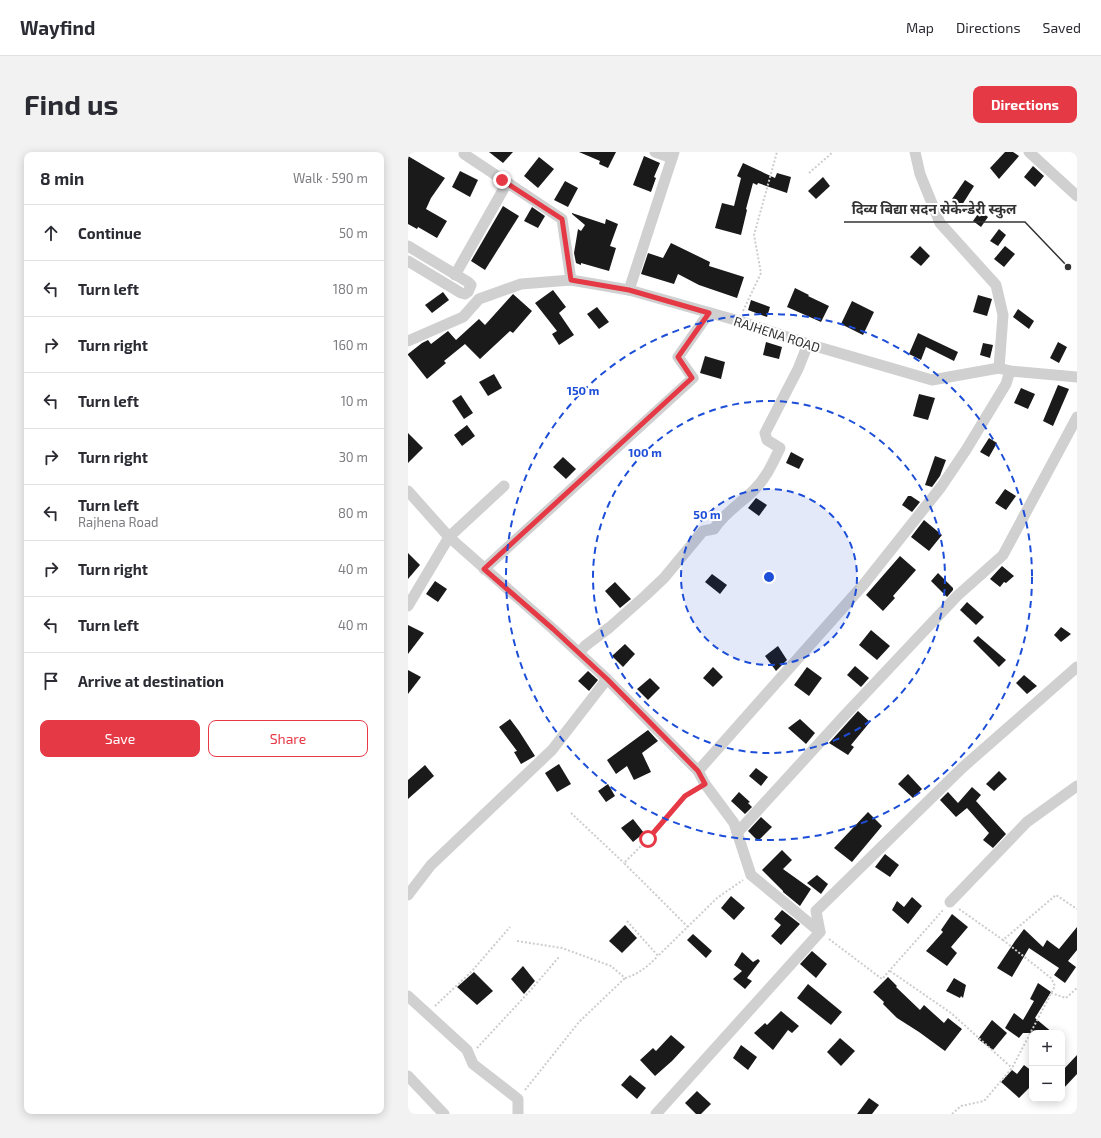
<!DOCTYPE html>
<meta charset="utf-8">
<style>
body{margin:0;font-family:"Exo 2","Noto Sans Devanagari",sans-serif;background:#f2f2f3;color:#2b2b33}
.controls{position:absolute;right:12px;bottom:12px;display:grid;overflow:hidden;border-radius:8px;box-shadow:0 2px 10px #0003}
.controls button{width:36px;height:36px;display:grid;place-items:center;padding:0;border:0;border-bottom:1px solid #e1e1e2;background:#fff;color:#2b2b33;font:20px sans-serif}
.stop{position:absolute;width:12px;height:12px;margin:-9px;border:3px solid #e63946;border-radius:50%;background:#fff}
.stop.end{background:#e63946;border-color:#fff;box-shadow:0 1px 4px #0008}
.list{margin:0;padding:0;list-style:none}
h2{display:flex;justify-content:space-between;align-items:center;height:52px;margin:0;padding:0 16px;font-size:17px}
h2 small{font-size:13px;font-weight:400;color:#7c7c81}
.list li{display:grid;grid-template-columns:26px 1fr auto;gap:12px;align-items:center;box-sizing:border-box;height:56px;padding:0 16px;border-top:1px solid #e1e1e2}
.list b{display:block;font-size:15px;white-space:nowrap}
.list p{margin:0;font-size:13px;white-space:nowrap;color:#7c7c81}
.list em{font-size:13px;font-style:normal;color:#7c7c81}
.actions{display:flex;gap:8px;padding:12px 16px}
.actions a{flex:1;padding:9px 0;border:1px solid #e63946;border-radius:8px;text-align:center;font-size:14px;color:#e63946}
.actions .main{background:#e63946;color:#fff}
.icon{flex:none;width:22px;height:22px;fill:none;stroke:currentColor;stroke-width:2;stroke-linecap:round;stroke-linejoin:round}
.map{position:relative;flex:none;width:669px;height:962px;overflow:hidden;border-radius:8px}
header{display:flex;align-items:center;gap:24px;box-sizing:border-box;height:56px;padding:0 20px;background:#fff;border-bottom:1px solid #e1e1e2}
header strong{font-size:19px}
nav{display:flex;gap:22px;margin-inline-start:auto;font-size:14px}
.intro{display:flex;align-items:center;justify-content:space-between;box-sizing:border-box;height:96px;padding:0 24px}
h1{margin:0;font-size:28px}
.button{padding:10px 18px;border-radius:8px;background:#e63946;color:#fff;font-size:14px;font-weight:700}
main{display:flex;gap:24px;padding:0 24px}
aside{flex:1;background:#fff;border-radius:8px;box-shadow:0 2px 10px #0003}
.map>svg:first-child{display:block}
</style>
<header>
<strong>Wayfind</strong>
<nav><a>Map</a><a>Directions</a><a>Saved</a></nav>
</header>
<div class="intro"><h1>Find us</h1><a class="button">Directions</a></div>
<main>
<aside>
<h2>8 min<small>Walk · 590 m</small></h2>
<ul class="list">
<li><svg class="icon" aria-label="ahead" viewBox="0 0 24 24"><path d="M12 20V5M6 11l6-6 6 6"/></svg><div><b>Continue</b></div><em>50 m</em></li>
<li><svg class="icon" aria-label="left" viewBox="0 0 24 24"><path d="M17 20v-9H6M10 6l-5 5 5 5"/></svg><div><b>Turn left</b></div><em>180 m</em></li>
<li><svg class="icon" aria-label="right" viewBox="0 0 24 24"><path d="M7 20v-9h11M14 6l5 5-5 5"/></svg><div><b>Turn right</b></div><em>160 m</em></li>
<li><svg class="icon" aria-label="left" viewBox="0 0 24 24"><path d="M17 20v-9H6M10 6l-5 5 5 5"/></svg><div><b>Turn left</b></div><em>10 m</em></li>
<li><svg class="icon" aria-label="right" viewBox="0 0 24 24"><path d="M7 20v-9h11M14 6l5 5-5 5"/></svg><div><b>Turn right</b></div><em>30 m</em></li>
<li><svg class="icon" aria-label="left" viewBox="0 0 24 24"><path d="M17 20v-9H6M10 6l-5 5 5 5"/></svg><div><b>Turn left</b><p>Rajhena Road</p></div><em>80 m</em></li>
<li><svg class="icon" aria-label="right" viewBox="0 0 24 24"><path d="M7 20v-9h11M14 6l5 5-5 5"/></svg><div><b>Turn right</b></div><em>40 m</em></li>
<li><svg class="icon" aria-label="left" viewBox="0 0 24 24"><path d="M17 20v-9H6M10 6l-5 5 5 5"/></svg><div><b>Turn left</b></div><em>40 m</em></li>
<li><svg class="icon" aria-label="arrive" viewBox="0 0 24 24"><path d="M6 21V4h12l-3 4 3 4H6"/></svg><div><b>Arrive at destination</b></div></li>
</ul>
<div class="actions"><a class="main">Save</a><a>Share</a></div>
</aside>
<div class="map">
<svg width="669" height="962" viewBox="0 0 669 962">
<rect width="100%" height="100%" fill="#fff"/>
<!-- building -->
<g fill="#1a1a1a">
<polygon points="81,0 105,0 95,11"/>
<polygon points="171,0 208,0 200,16 191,12 192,9"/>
<polygon points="597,0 605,0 611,4 591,27 582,16"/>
<polygon points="0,4 37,26 23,46 18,57 39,69 29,86 10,75 9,77 0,72"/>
<polygon points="236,4 252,11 246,25 248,26 243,40 225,33"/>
<polygon points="131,5 146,17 130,36 116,24"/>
<polygon points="335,11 367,26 369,21 383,25 379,41 350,31 349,33 345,31 338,57 339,58 333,83 307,76 314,51 326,54 333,26 329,24"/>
<polygon points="625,14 636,24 627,35 616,25"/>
<polygon points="52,19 70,28 62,45 44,35"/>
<polygon points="415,25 422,34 408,47 400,39"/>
<polygon points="557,28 566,34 554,53 544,47"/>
<polygon points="157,29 170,36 160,55 146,48"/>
<polygon points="95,54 111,64 77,118 63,109"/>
<polygon points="124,55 137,64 130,76 116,69"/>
<polygon points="572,59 580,65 573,75 565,69"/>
<polygon points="164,61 197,72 198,67 210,72 202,94 208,96 201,119 173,111 173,113 168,111 166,101 170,77 173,79 177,73 164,62"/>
<polygon points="591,77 598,83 590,94 582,89"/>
<polygon points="263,91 302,110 301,114 336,125 329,146 291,133 270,122 266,132 233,122 240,101 255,106"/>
<polygon points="512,94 522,104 513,114 502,105"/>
<polygon points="597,94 607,102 596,115 586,107"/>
<polygon points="387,136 401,143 400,144 421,154 413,170 379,155"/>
<polygon points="145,138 158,155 151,161 166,183 151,193 144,182 149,179 127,151"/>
<polygon points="35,140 41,148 24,161 17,153"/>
<polygon points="105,142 124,159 105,181 102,179 72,207 57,192 36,209 38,211 19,227 0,203 0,202 14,191 20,188 23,192 40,179 48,188 71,167 77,173"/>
<polygon points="570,143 584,147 579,164 565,160"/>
<polygon points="343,148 362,155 359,165 340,158"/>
<polygon points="444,149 466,160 455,183 433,172"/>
<polygon points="189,155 201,170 191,177 179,162"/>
<polygon points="610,157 626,169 621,177 605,165"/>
<polygon points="510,181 550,200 546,209 518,195 513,208 501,202"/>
<polygon points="358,190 374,195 371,207 355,203"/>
<polygon points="650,190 659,195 651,211 642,206"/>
<polygon points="575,191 585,193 582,206 572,203"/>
<polygon points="297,204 317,210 313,227 292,221"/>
<polygon points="86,222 94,236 80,244 71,230"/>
<polygon points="650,233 661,237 645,274 635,269"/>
<polygon points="613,236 627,242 620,257 606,251"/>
<polygon points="511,242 527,246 520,268 505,264"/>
<polygon points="53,243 65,261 56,267 44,249"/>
<polygon points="59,273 67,284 54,294 46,283"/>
<polygon points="0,281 15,296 0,311"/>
<polygon points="581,286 589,291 581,305 572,300"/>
<polygon points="383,300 396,307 391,317 378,311"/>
<polygon points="527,304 538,308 532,324 524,335 517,333"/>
<polygon points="155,305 168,317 158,327 145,315"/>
<polygon points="597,337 608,344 598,358 587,351"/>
<polygon points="500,344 503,344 512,350 504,360 494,353"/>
<polygon points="348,346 359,353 351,364 340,356"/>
<polygon points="516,368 534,383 521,399 503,385"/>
<polygon points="0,401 12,413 0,427"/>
<polygon points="492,404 508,418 485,444 487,446 475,459 458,443"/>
<polygon points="594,414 606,424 598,431 596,430 592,435 582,427"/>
<polygon points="530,421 545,436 545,438 539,445 523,429"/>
<polygon points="304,422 319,433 312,442 297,430"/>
<polygon points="27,429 39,437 30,450 18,442"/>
<polygon points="207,430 223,447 212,456 197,439"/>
<polygon points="559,450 576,465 568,473 552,458"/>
<polygon points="0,473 16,481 0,502"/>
<polygon points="653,475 663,482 653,490 646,483"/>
<polygon points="463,478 482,494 469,508 451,493"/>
<polygon points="570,484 598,508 591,515 565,489"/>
<polygon points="217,492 227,502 215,515 204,504"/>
<polygon points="370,494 379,508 368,519 357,504"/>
<polygon points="447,514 461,526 453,535 439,523"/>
<polygon points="305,515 315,525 305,535 295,526"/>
<polygon points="399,515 414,526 401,544 386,533"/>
<polygon points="0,518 13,525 0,542"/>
<polygon points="180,519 190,528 181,539 170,529"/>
<polygon points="616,523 629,534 619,542 608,531"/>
<polygon points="242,526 252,536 240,548 229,537"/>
<polygon points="450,559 462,570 443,593 446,595 440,603 421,591"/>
<polygon points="102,567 111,579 127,604 113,612 106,600 109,599 91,575"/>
<polygon points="392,567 407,581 398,592 380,576"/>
<polygon points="240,578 250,589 234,601 243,620 226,628 219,614 208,622 199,608"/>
<polygon points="151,612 163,632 149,640 137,621"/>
<polygon points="17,613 26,624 0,647 0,628"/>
<polygon points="348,616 360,625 353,634 341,624"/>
<polygon points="591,619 599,627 586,639 578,632"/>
<polygon points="500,622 514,637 505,646 490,632"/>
<polygon points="200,632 207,644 198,650 190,639"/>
<polygon points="564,635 573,643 568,649 598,682 585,696 575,688 581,681 559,656 548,665 532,648 540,640 550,651"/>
<polygon points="331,640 342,650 340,651 344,655 337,662 323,649"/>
<polygon points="460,660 474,674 444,710 426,696"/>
<polygon points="353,665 364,675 350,689 340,679"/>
<polygon points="225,667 236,681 225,690 213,676"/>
<polygon points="374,698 384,708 375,717 403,737 392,754 375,740 375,739 354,718"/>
<polygon points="477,702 491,713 482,725 467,715"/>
<polygon points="409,723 420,732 413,742 399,731"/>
<polygon points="323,744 337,756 326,768 313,756"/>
<polygon points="504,745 514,754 500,772 484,758 489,749 496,755"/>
<polygon points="374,758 392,772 373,793 363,784 373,773 366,767"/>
<polygon points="544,762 560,775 543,795 549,801 539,814 518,799 535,780 533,778"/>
<polygon points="217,773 229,786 214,801 201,789"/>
<polygon points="669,775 669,798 660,809 668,815 657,831 646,823 651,816 621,796 604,825 589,816 607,789 616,777 635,795 639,788 651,797"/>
<polygon points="285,782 304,799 298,806 279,788"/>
<polygon points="404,799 419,812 408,826 392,812"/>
<polygon points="334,800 345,810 350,807 352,809 339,826 344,829 337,837 325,827 334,819 326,813"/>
<polygon points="115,814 127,829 116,842 103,827"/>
<polygon points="66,820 85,839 69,853 49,835"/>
<polygon points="480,825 489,834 488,835 512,858 516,853 536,871 540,866 554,877 537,899 511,880 489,866 475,852 476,850 465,840"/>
<polygon points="546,826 558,833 555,846 553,844 552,846 538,839"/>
<polygon points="630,831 643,840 627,866 645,881 615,881 611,886 597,876 606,861 615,868 626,849 622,847"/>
<polygon points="400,832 434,860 423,873 389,846"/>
<polygon points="373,859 391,874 384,881 380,878 365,898 346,881 357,871 359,873"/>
<polygon points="584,868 599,881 585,898 570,887"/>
<polygon points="263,883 277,895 264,909 247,924 232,908 245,896 248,899"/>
<polygon points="432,886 447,899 433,914 419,900"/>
<polygon points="333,893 349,905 340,918 325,906"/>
<polygon points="669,903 669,922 654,938 654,919"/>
<polygon points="616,913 624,919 624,933 611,946 593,930 604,918 609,922"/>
<polygon points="222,923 238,936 229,947 213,933"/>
<polygon points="289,939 303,952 293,962 288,962 277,951"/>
<polygon points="461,946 471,953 464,962 449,962"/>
</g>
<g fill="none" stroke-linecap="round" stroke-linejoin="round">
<!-- path -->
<g stroke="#cdcdcd" stroke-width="2" stroke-dasharray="2 2" stroke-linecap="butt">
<polyline points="401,21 425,0"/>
<polyline points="335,159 353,121 346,83 369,0"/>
<polyline points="163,661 216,711"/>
<polyline points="551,757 595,788 648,743 669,757"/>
<polyline points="219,769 250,804 309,746 335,728"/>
<polyline points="280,775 216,711 240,687 277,644 287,638"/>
<polyline points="421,787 474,827 536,757"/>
<path d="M109 789 154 796 203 814 217 826C231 822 240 814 250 804"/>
<polyline points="482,819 543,861 604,916"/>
<polyline points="643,841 658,846 669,836"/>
<polyline points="27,854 64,819 102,775"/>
<polyline points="69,896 121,840 151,805"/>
<polyline points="117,938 171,870 217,826"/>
<polyline points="544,962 553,954 576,949 604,916 647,834 643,826 595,788"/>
</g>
<!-- street -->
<g stroke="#d0d0d0" stroke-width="11">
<polyline points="247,0 264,6"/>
<polyline points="507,0 512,22 532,71 588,133 595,163 591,216"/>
<polyline points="621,0 669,44"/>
<polyline points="56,2 154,67 163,128"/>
<polyline points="0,94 60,130 63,133 60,140 57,142 53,141 0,109"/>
<polyline points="47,123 99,31"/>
<polyline points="221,138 266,0"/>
<polyline points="0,189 55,165 71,147 113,132 163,128 221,138 331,169 400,192 524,228 591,216 602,219 669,225"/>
<polyline points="0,339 41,385 145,477 199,527 290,619 297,632 326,671 343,723 412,780 248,962"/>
<polyline points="76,417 285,226 270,205 301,161"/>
<polyline points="0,454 41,385 96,334"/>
<path d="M171 501 177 494 202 475 237 444 256 426 295 379 306 377C316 361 332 352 346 338 359 325 364 312 372 296L359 288 357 281 390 217 400 192"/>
<polyline points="290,619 456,432 533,335 558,298 598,232 602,219"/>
<polyline points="329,681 436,564 549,444 595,403 669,265"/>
<polyline points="0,743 23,713 144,598 199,527"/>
<polyline points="542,750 619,670 669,634"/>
<polyline points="412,780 408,759 554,616 669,515"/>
<polyline points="0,844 59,898 65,912 110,947 110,962"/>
<polyline points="0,924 36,962"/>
</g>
</g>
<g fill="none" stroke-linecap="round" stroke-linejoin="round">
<!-- route -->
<polyline stroke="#e63946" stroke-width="5" points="94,28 154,67 163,128 221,138 301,161 270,205 284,226 76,417 145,477 199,527 290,619 297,632 277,644 240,687"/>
</g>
<!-- distance rings -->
<circle cx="361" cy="425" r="88" fill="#1d4ed8" fill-opacity=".12"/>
<g fill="none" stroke="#1d4ed8" stroke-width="2" stroke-dasharray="7 5">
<circle cx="361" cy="425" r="88"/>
<circle cx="361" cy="425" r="176"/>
<circle cx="361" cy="425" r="263"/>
</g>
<g text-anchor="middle" stroke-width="4" stroke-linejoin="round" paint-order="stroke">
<!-- street labels -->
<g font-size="13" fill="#333" stroke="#fff">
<text transform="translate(369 182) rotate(18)" y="5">RAJHENA ROAD</text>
</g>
</g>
<circle cx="361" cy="425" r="6" fill="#1d4ed8" stroke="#fff" stroke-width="2"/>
<g font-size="12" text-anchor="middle" font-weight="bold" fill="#1d4ed8" stroke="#fff" stroke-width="4" stroke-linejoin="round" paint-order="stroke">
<text x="175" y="243">150 m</text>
<text x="237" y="305">100 m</text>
<text x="299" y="367">50 m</text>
</g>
<!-- callouts -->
<path fill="none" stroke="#333" stroke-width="1.5" d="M660 115L617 70H436"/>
<circle fill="#333" stroke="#fff" stroke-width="1.5" cx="660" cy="115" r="4"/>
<g font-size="14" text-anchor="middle" font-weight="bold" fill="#333" stroke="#fff" stroke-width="4" stroke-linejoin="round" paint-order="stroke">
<text x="526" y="62">दिव्य बिद्या सदन सेकेन्डेरी स्कुल</text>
</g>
</svg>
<div class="controls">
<button>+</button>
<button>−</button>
</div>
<div class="stop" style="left:240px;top:687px"></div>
<div class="stop end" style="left:94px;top:28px"></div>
</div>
</main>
